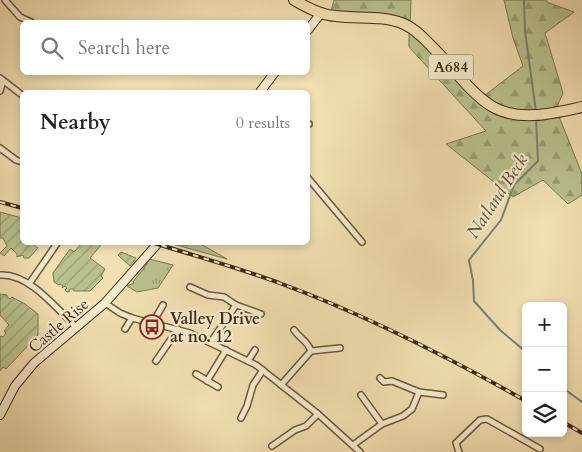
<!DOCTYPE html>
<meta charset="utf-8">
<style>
body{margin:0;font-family:Cardo,serif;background:#f6f6f6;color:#222}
.controls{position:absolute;right:15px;bottom:15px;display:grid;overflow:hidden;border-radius:8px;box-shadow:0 2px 8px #0003}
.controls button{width:45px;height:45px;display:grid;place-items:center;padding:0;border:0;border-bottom:1px solid #e0e0e0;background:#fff;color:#222;font:25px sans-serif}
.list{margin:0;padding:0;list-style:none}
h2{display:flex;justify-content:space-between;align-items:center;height:65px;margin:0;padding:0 20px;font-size:21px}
h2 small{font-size:16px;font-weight:400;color:#767676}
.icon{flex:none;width:28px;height:28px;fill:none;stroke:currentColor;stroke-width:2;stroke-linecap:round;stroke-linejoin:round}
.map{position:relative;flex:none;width:582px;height:452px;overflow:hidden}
.search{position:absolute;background:#fff;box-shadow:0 2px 8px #0003;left:20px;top:20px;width:290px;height:55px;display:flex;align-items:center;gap:12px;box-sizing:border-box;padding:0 18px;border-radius:8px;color:#767676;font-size:19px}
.panel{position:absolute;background:#fff;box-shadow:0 2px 8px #0003;left:20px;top:90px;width:290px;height:155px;border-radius:8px}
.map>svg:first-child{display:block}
</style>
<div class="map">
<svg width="582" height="452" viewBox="0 0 582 452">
<defs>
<pattern id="grass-tufts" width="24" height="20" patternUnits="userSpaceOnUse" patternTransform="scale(1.25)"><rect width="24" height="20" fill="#b9c28d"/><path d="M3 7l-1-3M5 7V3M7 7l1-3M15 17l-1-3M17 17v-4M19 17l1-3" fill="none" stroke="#989e72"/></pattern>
<pattern id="forest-firs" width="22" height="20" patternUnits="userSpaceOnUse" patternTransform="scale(1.25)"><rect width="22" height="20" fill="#b9c28d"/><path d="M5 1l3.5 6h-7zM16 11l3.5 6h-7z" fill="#989e72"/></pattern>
<pattern id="garden-furrows" width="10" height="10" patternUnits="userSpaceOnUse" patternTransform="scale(1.25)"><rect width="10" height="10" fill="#b9c28d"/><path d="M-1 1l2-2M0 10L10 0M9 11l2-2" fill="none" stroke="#989e72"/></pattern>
</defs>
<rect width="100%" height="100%" fill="#f2e0b2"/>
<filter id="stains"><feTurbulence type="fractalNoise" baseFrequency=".004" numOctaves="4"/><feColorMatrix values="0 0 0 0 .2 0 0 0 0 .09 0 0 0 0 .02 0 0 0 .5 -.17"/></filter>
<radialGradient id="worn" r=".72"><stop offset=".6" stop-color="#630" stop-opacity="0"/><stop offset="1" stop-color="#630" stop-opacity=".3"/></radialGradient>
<!-- grass -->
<polygon fill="url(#grass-tufts)" stroke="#7c7650" points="149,259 173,265 158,288 137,292 127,286 134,283 133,282 147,264 147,261"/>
<!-- forest -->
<g fill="url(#forest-firs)" stroke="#7c7650">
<polygon points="334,0 411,0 410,27 480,99 523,66 513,38 504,0 545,0 549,3 574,12 545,33 563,93 556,109 582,174 582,195 568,204 543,180 513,197 446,144 486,131 409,47 409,27 330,15"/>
<polygon points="169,243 199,243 227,259"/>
</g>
<!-- garden -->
<g fill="url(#garden-furrows)" stroke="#7c7650">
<polygon points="0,212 22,218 22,242 36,243 34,245 38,248 29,258 24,258 23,255 17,257 17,254 11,248 4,256 0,253 7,246 3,238 0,238"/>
<polygon points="82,243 95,243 101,245 90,258 105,269 101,276 103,278 90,291 74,291 73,289 70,289 69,292 67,292 65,290 67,288 65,286 62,288 63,286 60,284 59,285 54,282 53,273 70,249 74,252"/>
<polygon points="121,252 136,258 130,266 118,255"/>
<polygon points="0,294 7,295 7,297 10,299 12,297 25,304 38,314 38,335 6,369 3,367 0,371 0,337 1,336 3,337 6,333 4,331 9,325 0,315"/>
</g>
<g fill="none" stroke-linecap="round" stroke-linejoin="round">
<!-- stream -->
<g stroke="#798177" stroke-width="2">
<polyline points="524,0 525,31 536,112"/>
<polyline points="526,352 500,330 474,301 473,281 469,260 501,220 514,185 538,161 536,119"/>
<polyline points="563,388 582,402"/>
</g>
<!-- street casing -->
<g stroke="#6b583b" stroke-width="8">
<g id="street">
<polyline points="5,0 20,17 31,22"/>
<polyline points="0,78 22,95"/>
<polyline points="0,91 3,81"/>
<polyline points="308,124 309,124"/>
<polyline points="0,148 16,160 22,162"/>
<polyline points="308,178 362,242"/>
<path d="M0 275C29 273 56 308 76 327"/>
<polyline points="29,284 58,242"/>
<polyline points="190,287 208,295 224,297 236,305 261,314"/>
<polyline points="105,303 120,313 132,318 190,333 256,365 318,414 360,452"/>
<polyline points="152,324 163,305"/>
<polyline points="125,329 132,318"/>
<path d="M294 330C300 339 307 340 311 351"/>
<polyline points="211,342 236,305"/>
<polyline points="156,361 178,329"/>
<polyline points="248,361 255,350"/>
<polyline points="196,374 218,387"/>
<polyline points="380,378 384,382 392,381 419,392 443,395"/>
<polyline points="207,381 226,350"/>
<polyline points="281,385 311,351 340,348"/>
<polyline points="361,395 382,424"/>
<polyline points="241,418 247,406 253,385 263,370"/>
<polyline points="353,445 382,424 403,416 412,409 419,392"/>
<polyline points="272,446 295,430 306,426 318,414"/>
<polyline points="459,452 456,443 480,420 487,419 540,449"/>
</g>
</g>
<!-- secondary casing -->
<g stroke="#3e2b13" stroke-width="10">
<g id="secondary">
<polyline points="308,30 321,13"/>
<polyline points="260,92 275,72"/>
<polyline points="0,415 15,386 34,363 105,303 159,242"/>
</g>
</g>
<!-- highway casing -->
<g stroke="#3e2b13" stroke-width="12">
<path id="highway" d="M294 0C308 8 321 15 336 16 359 19 383 15 404 24 419 31 430 45 441 56 456 72 474 96 493 107 520 122 554 113 582 107"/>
</g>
<!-- street -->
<use href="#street" stroke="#f7ebcd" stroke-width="5"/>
<!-- secondary -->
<use href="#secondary" stroke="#f7ebcd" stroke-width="8"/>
<!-- highway -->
<use href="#highway" stroke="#f2e0b2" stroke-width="10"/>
<!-- rail casing -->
<g stroke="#3e2b13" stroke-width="4">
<g id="rail">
<polyline points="0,202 22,208"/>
<path d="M151 242C195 256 239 268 282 284 366 315 448 357 526 401"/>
<polyline points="563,422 582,433"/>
</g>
</g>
<!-- rail -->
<use href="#rail" stroke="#f7ebcd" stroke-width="2" stroke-dasharray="5.5" stroke-linecap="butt"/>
</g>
<!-- icons -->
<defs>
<g id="bus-ring" transform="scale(1.25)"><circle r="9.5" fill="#f7ebcd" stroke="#8f2418" stroke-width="1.5"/><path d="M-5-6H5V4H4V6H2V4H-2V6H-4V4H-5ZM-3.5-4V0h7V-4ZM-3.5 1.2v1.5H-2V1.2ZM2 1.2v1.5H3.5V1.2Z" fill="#8f2418"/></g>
</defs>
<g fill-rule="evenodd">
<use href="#bus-ring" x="152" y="327"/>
</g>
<g text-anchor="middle" stroke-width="4.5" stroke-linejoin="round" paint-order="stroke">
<!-- shield labels -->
<rect fill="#f7ebcd" stroke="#76654b" stroke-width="1" x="428.5" y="54.5" width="45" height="25" rx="4"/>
<g font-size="15" font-weight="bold" fill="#3e2b13">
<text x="451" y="72">A684</text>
</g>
<!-- poi labels -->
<g font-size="16" font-weight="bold" fill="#3e2b13" stroke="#f7ebcd" text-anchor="start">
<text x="170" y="324">Valley Drive<tspan x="170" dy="18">at no. 12</tspan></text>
</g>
<!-- street labels -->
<g font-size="16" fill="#3e2b13" stroke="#f7ebcd">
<text transform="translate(58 325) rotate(-41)" y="6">Castle Rise</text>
</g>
<!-- water labels -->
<g font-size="18" font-style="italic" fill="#574f3c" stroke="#f7ebcd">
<text transform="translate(497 196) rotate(-57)" y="6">Natland Beck</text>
</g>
</g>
<rect width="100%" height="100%" filter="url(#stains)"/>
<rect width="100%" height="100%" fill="url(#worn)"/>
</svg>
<div class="controls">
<button>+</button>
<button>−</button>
<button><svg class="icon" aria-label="layers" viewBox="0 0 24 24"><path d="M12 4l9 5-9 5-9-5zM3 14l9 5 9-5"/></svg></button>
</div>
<div class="search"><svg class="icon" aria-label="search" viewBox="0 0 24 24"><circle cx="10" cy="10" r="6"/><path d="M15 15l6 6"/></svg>Search here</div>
<section class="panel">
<h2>Nearby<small>0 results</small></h2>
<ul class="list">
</ul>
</section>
</div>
